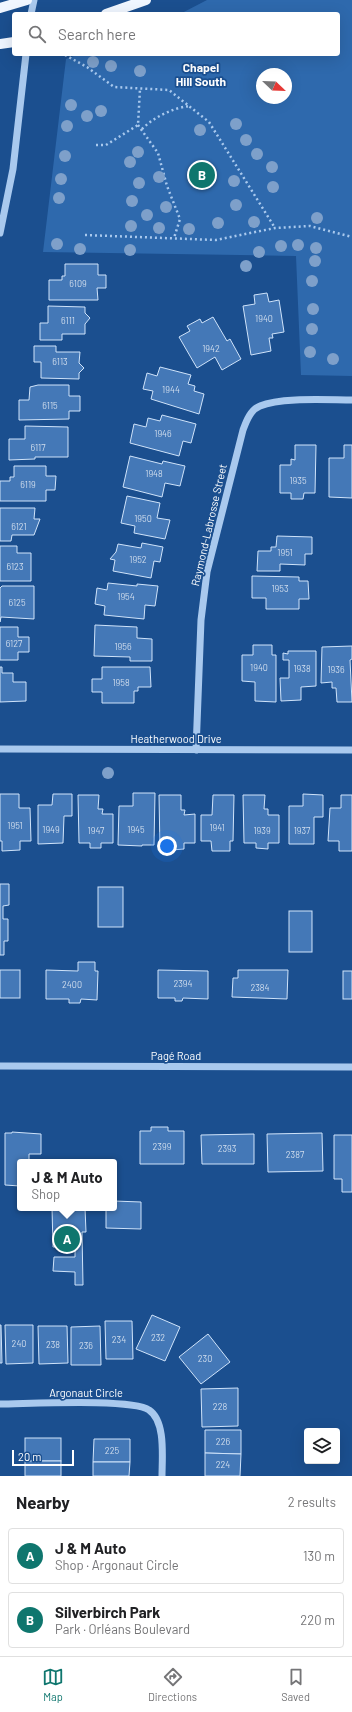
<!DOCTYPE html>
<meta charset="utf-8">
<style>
body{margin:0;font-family:Barlow,sans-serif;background:#f6f6f6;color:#202124}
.controls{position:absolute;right:12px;bottom:12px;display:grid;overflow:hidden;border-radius:4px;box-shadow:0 4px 16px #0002}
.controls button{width:36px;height:36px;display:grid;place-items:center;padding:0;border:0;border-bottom:1px solid #e0e0e0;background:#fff;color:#202124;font:20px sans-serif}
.compass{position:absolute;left:256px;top:68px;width:36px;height:36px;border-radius:50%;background:#fff;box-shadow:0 4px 16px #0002;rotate:113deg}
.scale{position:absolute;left:12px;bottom:10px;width:62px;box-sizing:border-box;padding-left:4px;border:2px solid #fff;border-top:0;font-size:11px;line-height:14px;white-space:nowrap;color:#fff;-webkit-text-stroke:3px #1b4f8f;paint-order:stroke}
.you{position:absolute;left:167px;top:846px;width:14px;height:14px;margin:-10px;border:3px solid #fff;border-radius:50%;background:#1a73e8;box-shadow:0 0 0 6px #1a73e833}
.badge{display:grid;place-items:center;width:26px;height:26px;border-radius:50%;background:#0f766e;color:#fff;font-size:13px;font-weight:700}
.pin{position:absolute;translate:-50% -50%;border:2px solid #fff;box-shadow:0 1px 4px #0006}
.popup{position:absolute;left:17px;top:1159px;width:100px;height:52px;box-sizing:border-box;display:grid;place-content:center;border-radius:4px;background:#fff;filter:drop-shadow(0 1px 3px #0005);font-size:13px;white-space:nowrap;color:#757577}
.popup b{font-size:15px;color:#202124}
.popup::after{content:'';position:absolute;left:50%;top:100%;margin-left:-8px;border:8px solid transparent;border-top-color:#fff}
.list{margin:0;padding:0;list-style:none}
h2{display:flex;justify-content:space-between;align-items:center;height:52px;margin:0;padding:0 16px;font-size:17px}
h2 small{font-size:13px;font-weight:400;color:#757577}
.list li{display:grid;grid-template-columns:26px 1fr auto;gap:12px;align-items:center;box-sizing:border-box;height:56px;margin:0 8px 8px;padding:0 8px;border:1px solid #e0e0e0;border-radius:4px}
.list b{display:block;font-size:15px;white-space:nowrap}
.list p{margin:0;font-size:13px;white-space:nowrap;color:#757577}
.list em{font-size:13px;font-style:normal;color:#757577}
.icon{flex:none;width:22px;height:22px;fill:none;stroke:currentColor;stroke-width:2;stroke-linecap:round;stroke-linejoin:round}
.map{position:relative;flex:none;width:352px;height:1476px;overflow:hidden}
.search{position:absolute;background:#fff;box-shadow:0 4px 16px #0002;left:12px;right:12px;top:12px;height:44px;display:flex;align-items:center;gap:10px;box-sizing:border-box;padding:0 14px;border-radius:4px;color:#757577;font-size:15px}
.sheet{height:180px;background:#fff}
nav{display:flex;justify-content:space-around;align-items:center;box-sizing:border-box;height:56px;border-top:1px solid #e0e0e0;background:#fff;font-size:11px;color:#757577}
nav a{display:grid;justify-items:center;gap:2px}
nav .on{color:#0f766e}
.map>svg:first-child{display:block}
</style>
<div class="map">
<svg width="352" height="1476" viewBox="0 0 352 1476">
<rect width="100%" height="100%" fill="#1b4f8f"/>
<!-- green -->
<path fill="#2e69ad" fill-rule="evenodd" d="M207 0H352V376L301 375 296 256 43 252 66 59 79 54H338V14H180ZM262 74H286V98H262Z"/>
<!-- building -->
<g fill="#4478b7" stroke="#cfe3fa">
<polygon points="65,264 98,264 98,275 106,275 106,288 97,288 98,300 49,300 49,280 62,280 62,276 65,276"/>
<polygon points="267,293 269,302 279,300 284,332 272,334 273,338 269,338 271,351 251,355 243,306 255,304 254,295"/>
<polygon points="48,306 85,307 85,313 90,318 85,324 85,334 62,334 62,340 40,340 40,323 48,323"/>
<polygon points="213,317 227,341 230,339 241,359 222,370 215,357 197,368 179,337 190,331 187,326 200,319 202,323"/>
<polygon points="34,346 56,346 56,352 80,352 79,363 84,368 79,373 79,379 41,378 41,362 34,362"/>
<polygon points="160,367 191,375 188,384 195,386 194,391 204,394 199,414 151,399 153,391 143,389 147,373 157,376"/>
<polygon points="38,385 69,385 69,396 80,396 80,411 69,411 69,419 19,420 19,400 29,400 30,387"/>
<polygon points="162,415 196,424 191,443 183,441 179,456 130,443 134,424 146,427 148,418 160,421"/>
<polygon points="25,426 68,427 68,457 35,457 35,459 9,460 9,439 25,439"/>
<polygon points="295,445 316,445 315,493 304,493 303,499 291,499 291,493 280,493 280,465 291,465 291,459 295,460"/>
<polygon points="344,445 352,445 352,498 329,497 329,458 344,458"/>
<polygon points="130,456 162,464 163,461 185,466 180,486 165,483 162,497 123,487"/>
<polygon points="14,466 46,466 46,476 56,476 55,490 46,490 46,501 0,501 0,481 10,481 10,477 14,477"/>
<polygon points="127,496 160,503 157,518 170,520 165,539 134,533 135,526 121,523"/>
<polygon points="0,508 35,508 34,519 40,519 34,535 12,535 11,541 0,541"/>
<polygon points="277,536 312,537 312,554 305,554 305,565 280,564 280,571 257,571 258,551 271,551 271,547 276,547"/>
<polygon points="142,543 163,547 160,562 154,561 151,578 113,571 115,560 110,559 116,552 118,544 141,548"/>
<polygon points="0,546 17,546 17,553 31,553 31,581 0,581"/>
<polygon points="252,576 299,577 299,581 308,581 309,599 299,599 299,609 266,609 266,598 252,598"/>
<polygon points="108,583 137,586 137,584 158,586 155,606 145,605 144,619 104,615 105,606 95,604 97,588 107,590"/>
<polygon points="2,586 34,586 34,619 1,617 0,622 0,588"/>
<polygon points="95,625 137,627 137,638 152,639 152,661 130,661 130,657 94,656"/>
<polygon points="0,627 18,627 18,637 29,637 29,652 18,652 18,660 0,660"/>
<polygon points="253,645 272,645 272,655 276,655 276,702 255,701 255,682 242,681 242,655 253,655"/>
<polygon points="352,646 352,659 350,660 352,702 337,702 336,688 332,688 332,682 321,683 322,647"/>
<polygon points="288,651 316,651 316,686 301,687 301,700 281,701 280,678 289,678 289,660 283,660 283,653 288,654"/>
<polygon points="0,667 2,667 2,673 13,673 13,682 26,682 26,701 0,702"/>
<polygon points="102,667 150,667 151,687 138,687 138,691 134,691 134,703 102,703 102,692 92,692 92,679 102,679"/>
<polygon points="133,793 155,793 154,845 142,845 142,846 118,845 119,806 133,806"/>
<polygon points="0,794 19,794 19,808 30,808 31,841 20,841 20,850 2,851 2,841 0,841"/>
<polygon points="53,794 72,794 72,816 64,816 63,843 38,844 38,805 52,805"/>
<polygon points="303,794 323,795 323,817 314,817 314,844 289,844 289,806 303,806"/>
<polygon points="78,795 99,795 98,809 103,809 102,814 113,814 113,843 101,843 101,848 90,848 90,843 79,843"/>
<polygon points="159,795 181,795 181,810 185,810 184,815 195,814 195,843 184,843 184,849 160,851"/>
<polygon points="213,795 234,795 233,841 230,841 230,851 212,851 211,841 201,841 201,815 212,815"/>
<polygon points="243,795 265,795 264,809 268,809 268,815 279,815 279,843 268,843 268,849 256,848 256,843 244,843"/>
<polygon points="341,795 352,795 352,851 339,851 339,841 328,841 330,808 341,808"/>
<polygon points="0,884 9,884 9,905 3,906 3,919 8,919 8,941 4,941 4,955 0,955"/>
<rect x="98" y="887" width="25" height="40"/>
<rect x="289" y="911" width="23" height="41"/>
<polygon points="78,962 95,962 95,971 98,971 97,1000 81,999 80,1003 69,1003 69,999 46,999 46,970 78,971"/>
<rect x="0" y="970" width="20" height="28"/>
<polygon points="158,970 208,971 208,999 183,998 182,1001 175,1001 175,998 158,998"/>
<polygon points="238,970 288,970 287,999 232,997 233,978 238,978"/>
<rect x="343" y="971" width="9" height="28"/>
<polygon points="151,1127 168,1127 168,1131 184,1131 184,1164 140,1164 140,1131 151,1131"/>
<polygon points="12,1132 41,1134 41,1154 29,1154 29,1162 20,1162 20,1186 5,1185 5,1133 12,1133"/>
<polygon points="322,1133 323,1171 268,1172 267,1134"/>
<polygon points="254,1134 254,1164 202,1164 201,1135"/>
<polygon points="334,1135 352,1135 352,1192 342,1192 342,1179 334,1179"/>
<polygon points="114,1201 141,1202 141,1229 106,1228 106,1208 114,1208"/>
<polygon points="52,1208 85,1208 86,1232 82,1232 83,1285 75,1285 75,1272 53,1271 54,1257 75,1257 75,1246 53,1247"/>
<polygon points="152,1315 180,1327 165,1361 136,1349"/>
<polygon points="105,1321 132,1321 133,1359 106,1359"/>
<polygon points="0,1325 1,1325 2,1363 0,1363"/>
<polygon points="5,1325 33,1325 33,1363 6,1364"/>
<polygon points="38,1326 67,1326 68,1363 39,1364"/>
<polygon points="100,1326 101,1365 71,1365 71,1327"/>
<polygon points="208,1334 230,1362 201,1384 179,1357"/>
<polygon points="238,1388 238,1426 202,1427 201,1389"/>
<polygon points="205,1430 241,1430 241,1454 205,1453"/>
<rect x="25" y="1438" width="36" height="23"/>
<polygon points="94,1439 130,1439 130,1462 93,1462"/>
<polygon points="205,1453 241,1454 240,1476 205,1476"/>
<rect x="25" y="1461" width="36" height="15"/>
<polygon points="93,1462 130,1462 129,1476 93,1476"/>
</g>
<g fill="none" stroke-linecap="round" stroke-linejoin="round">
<!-- path -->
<g stroke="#a9c9ee" stroke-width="2.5" stroke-dasharray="2 3" stroke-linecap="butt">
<polyline points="65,55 87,67 114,87 169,90 209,122 275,228"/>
<polyline points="138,125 158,153 167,186 180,219 174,238"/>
<path d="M142 129C154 117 173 108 189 106"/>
<polyline points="96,145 106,145 138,125 140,89"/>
<polyline points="85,235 216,240 275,228 310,226 352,237"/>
</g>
<!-- minor -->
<g stroke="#a9c9ee" stroke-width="7">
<polyline points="31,14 34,0"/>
<polyline points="0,233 13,169 26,54"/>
<polyline points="0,749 352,750"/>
<path d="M196 750 201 620 207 572 243 430C246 422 250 410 260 406 281 397 328 400 352 400"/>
<polyline points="0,1066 352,1067"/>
<path d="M0 1404C26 1404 132 1398 149 1410 166 1421 162 1458 162 1476"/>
</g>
<!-- major -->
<g stroke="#f0f6ff" stroke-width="10">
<polyline points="0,8 27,0"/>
<polyline points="106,14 146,0"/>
<polyline points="0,44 14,42"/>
</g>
</g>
<!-- trees -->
<g fill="#7ea0ca">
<circle cx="93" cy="62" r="6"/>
<circle cx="111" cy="66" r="6"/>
<circle cx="140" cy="71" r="6"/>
<circle cx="71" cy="105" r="6"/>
<circle cx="101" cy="111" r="6"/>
<circle cx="87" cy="116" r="6"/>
<circle cx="236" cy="124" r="6"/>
<circle cx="67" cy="126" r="6"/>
<circle cx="200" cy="130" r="6"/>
<circle cx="246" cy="140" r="6"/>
<circle cx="138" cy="152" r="6"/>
<circle cx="257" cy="154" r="6"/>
<circle cx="65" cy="156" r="6"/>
<circle cx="130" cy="162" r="6"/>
<circle cx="272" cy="167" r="6"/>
<circle cx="159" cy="177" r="6"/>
<circle cx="61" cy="179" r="6"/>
<circle cx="234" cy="181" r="6"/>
<circle cx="139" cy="183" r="6"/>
<circle cx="273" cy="187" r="6"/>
<circle cx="59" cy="198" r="6"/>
<circle cx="132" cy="201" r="6"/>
<circle cx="236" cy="205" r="6"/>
<circle cx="166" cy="207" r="6"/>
<circle cx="147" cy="215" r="6"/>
<circle cx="317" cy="218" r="6"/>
<circle cx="254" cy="222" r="6"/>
<circle cx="218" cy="223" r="6"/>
<circle cx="131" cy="226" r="6"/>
<circle cx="159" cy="228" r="6"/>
<circle cx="189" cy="229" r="6"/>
<circle cx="57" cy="244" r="6"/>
<circle cx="298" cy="245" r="6"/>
<circle cx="281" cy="246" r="6"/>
<circle cx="316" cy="248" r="6"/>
<circle cx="80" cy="249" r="6"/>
<circle cx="130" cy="250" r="6"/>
<circle cx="259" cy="252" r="6"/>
<circle cx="315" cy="261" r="6"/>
<circle cx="246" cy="266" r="6"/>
<circle cx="312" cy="281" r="6"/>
<circle cx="313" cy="309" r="6"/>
<circle cx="312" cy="329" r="6"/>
<circle cx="310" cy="352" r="6"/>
<circle cx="333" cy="359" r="6"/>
<circle cx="108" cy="773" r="6"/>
</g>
<g text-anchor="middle" stroke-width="3.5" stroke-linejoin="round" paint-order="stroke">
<!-- number labels -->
<g font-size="9" fill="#d0dded">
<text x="78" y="287">6109</text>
<text x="264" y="322">1940</text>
<text x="68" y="324">6111</text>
<text x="211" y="352">1942</text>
<text x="60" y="365">6113</text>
<text x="171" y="393">1944</text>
<text x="50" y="409">6115</text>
<text x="163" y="437">1946</text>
<text x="38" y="451">6117</text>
<text x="154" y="477">1948</text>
<text x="298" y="484">1935</text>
<text x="28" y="488">6119</text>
<text x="143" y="522">1950</text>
<text x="19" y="530">6121</text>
<text x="285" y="556">1951</text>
<text x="138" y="563">1952</text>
<text x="15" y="570">6123</text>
<text x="280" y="592">1953</text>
<text x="126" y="600">1954</text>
<text x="17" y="606">6125</text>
<text x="14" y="647">6127</text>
<text x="123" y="650">1956</text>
<text x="259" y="671">1940</text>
<text x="302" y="672">1938</text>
<text x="336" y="673">1936</text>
<text x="121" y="686">1958</text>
<text x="15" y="829">1951</text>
<text x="217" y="831">1941</text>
<text x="51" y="833">1949</text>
<text x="136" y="833">1945</text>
<text x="96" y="834">1947</text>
<text x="262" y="834">1939</text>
<text x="302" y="834">1937</text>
<text x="183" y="987">2394</text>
<text x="72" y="988">2400</text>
<text x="260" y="991">2384</text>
<text x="162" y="1150">2399</text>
<text x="227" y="1152">2393</text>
<text x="295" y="1158">2387</text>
<text x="158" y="1341">232</text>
<text x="119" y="1343">234</text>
<text x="19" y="1347">240</text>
<text x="53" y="1348">238</text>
<text x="86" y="1349">236</text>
<text x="205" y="1362">230</text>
<text x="220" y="1410">228</text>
<text x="223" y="1445">226</text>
<text x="112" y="1454">225</text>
<text x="223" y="1468">224</text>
</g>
<!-- street labels -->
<g font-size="11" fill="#fff" stroke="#1b4f8f">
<text transform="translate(209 525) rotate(-77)" y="4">Raymond-Labrosse Street</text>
<text x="176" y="743">Heatherwood Drive</text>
<text x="176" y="1060">Pagé Road</text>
<text x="86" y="1397">Argonaut Circle</text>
</g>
<!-- neighbourhood labels -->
<g font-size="12" font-weight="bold" fill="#fff" stroke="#1b4f8f">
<text x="201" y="72">Chapel<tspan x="201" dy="14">Hill South</tspan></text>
</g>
</g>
</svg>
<div class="controls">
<button><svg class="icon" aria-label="layers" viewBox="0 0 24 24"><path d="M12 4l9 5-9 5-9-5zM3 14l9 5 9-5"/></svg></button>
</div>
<svg class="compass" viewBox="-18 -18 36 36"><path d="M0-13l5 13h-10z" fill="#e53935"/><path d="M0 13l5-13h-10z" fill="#757577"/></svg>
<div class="scale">20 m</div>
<div class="you"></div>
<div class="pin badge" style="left:67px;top:1239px">A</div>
<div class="popup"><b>J &amp; M Auto</b>Shop</div>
<div class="pin badge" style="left:202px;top:175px">B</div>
<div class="search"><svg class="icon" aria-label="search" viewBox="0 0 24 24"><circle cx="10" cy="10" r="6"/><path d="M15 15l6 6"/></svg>Search here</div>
</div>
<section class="sheet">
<h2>Nearby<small>2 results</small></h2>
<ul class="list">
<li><span class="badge">A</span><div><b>J &amp; M Auto</b><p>Shop · Argonaut Circle</p></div><em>130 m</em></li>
<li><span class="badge">B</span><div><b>Silverbirch Park</b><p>Park · Orléans Boulevard</p></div><em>220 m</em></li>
</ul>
</section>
<nav>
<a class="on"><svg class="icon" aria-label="map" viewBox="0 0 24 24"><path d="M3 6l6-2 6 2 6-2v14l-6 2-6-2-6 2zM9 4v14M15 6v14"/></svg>Map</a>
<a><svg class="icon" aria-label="directions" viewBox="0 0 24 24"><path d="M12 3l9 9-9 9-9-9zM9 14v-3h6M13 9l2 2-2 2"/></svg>Directions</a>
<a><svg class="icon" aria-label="saved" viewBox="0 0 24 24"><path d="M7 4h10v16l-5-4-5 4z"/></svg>Saved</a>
</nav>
